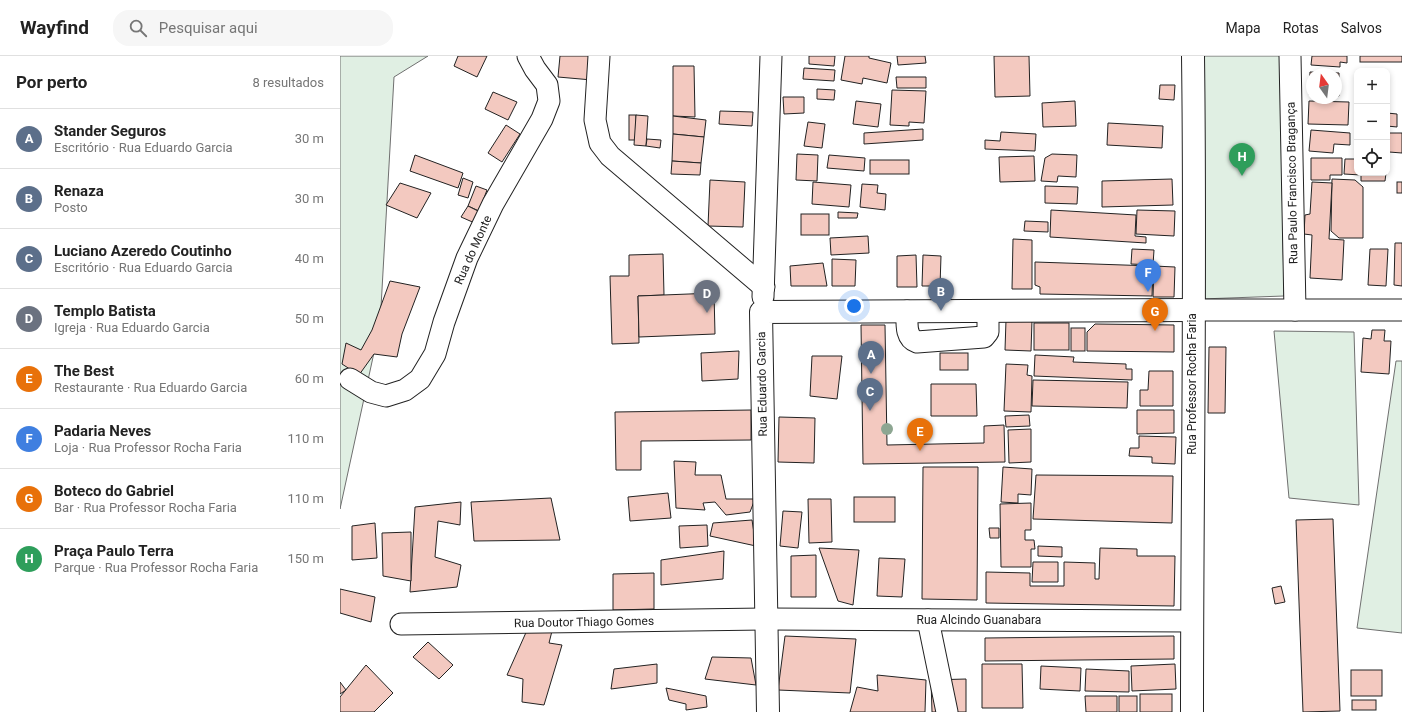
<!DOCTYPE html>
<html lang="pt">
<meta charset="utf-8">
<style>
body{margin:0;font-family:Roboto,sans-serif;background:#f6f6f6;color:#222}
.controls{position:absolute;right:12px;top:12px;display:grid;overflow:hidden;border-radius:8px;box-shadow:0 2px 6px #0003}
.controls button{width:36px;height:36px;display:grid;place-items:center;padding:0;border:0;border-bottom:1px solid #e0e0e0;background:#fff;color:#222;font:20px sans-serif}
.compass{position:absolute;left:966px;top:12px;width:36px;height:36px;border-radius:50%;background:#fff;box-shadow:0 2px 6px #0003;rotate:346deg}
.you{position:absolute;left:514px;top:250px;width:14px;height:14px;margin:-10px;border:3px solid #fff;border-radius:50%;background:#1a73e8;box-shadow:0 0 0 6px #1a73e833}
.badge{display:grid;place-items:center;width:26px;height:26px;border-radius:50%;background:#c62828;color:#fff;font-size:13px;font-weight:700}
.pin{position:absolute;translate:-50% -33px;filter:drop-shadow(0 1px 2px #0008)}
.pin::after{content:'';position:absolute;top:21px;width:14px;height:12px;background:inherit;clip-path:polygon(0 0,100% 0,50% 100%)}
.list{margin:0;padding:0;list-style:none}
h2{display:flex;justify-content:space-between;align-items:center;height:52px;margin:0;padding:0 16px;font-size:17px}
h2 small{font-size:13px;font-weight:400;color:#767676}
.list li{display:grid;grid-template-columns:26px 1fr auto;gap:12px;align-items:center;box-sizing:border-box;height:60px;padding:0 16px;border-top:1px solid #e0e0e0}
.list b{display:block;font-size:15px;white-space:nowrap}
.list p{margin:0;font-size:13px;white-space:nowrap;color:#767676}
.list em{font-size:13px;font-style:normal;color:#767676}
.icon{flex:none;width:22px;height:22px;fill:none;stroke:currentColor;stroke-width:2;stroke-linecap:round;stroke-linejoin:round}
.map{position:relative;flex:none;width:1062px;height:656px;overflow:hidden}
header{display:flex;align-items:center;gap:24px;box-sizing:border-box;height:56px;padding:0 20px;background:#fff;border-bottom:1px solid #e0e0e0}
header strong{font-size:19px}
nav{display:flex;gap:22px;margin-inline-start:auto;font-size:14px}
.search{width:280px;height:36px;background:#f6f6f6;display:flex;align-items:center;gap:10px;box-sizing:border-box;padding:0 14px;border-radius:16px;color:#767676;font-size:15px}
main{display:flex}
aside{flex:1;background:#fff}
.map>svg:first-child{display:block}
</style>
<header>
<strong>Wayfind</strong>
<div class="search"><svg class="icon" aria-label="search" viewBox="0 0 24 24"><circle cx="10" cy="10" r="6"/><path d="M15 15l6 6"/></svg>Pesquisar aqui</div>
<nav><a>Mapa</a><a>Rotas</a><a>Salvos</a></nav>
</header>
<main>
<aside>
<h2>Por perto<small>8 resultados</small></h2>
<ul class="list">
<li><span class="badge" style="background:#5c6f8a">A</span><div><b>Stander Seguros</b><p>Escritório · Rua Eduardo Garcia</p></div><em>30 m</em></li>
<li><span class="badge" style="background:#5c6f8a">B</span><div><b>Renaza</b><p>Posto</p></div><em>30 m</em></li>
<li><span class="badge" style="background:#5c6f8a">C</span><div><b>Luciano Azeredo Coutinho</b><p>Escritório · Rua Eduardo Garcia</p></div><em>40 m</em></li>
<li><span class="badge" style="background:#6b7280">D</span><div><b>Templo Batista</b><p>Igreja · Rua Eduardo Garcia</p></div><em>50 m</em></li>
<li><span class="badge" style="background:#e8710a">E</span><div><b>The Best</b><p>Restaurante · Rua Eduardo Garcia</p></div><em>60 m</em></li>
<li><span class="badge" style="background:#3f7fe0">F</span><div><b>Padaria Neves</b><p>Loja · Rua Professor Rocha Faria</p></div><em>110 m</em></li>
<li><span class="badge" style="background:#e8710a">G</span><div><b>Boteco do Gabriel</b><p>Bar · Rua Professor Rocha Faria</p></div><em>110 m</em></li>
<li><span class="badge" style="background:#2e9e5b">H</span><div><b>Praça Paulo Terra</b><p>Parque · Rua Professor Rocha Faria</p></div><em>150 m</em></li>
</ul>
</aside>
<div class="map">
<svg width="1062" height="656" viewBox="0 0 1062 656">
<rect width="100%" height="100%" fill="#fff"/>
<!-- green -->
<g fill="#e0efe3" stroke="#6f6f6f">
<polygon points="0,0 88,0 54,21 40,269 0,453"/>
<polygon points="863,0 940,0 944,240 861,243"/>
<polygon points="934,275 1014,276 1019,449 949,442"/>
<polygon points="1056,305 1062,305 1062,577 1017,572"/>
</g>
<!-- building -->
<g fill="#f3c9c0" stroke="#222">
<polygon points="118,0 147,0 137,21 114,10"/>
<polygon points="220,0 254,0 252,24 218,21"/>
<polygon points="469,0 495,0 494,10 469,8"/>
<polygon points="505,0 529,0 529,2 551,7 547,27 523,22 522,28 501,24"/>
<polygon points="557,0 585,0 586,7 558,9"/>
<polygon points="654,0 689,0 690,40 655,41"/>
<polygon points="972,0 1007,0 1007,7 1000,6 1000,11 971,9"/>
<rect x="1020" y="0" width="42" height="6"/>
<polygon points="333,10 354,10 355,61 333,60"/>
<polygon points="464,12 495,14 494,25 463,23"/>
<polygon points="970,16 999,17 999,40 996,40 996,18 972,18 972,39 969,39"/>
<polygon points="556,21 586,21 586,32 557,32"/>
<polygon points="820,29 835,29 834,44 819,43"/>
<polygon points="477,33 495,34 494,44 477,43"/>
<polygon points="552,34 586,35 584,67 569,66 569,70 550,69"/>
<polygon points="153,36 177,46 168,64 145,53"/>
<polygon points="443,41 464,41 464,57 444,58"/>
<polygon points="516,45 541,48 538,71 513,68"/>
<polygon points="735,45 736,70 703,71 702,47"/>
<polygon points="969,45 1009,46 1008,69 968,68"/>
<polygon points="380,55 413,56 412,70 379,68"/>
<polygon points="1047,57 1057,58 1057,71 1047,70"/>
<rect x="289" y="59" width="7" height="25"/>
<polygon points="296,59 308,60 306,90 294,89"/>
<polygon points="333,60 366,64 364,81 333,78"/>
<polygon points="468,66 485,68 482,92 464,90"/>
<polygon points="768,67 823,70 822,92 767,89"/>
<polygon points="166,69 180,78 162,106 148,97"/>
<polygon points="583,73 583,84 524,88 524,77"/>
<polygon points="971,74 1010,77 1010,89 994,88 993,97 969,95"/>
<polygon points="661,76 696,78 695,95 645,93 645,84 660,85"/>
<polygon points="1049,77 1062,77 1062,97 1049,96"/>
<polygon points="333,78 364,81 361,107 332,105"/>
<polygon points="307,83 321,84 320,92 306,90"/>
<polygon points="457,98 478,99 477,125 456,124"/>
<polygon points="712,98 737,99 736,121 718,120 717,126 701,125 705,102"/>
<polygon points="75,99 123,117 118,132 70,115"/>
<polygon points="489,99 525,102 524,115 487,112"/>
<polygon points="694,100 695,125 660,126 659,101"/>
<polygon points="971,102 1002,102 1002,119 990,119 990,124 971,124"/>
<polygon points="1005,103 1017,103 1017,117 1046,117 1045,125 1021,125 1021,119 1004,118"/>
<rect x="530" y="104" width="39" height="14"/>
<polygon points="332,105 361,107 360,119 331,118"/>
<polygon points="123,122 133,126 128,142 118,139"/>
<polygon points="832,123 833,149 762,151 762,125"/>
<polygon points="992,123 1015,124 1023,131 1023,182 999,182 991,175"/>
<polygon points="370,124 405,126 403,171 368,170"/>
<polygon points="473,126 511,129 509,151 472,148"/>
<polygon points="972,126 992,127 989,183 1004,184 1002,224 970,222 972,179 964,178 965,159 970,158"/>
<rect x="1057" y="126" width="5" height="11"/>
<polygon points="60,127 91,137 77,162 46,149"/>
<polygon points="522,128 538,129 537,137 546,138 545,154 520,151"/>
<polygon points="136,130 147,134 139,155 128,150"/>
<polygon points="705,130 738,131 737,148 705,147"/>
<polygon points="128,150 142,157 137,168 121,161"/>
<polygon points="711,154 796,159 795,180 806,181 806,187 710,181"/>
<polygon points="797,154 835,155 834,180 796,178"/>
<polygon points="498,156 518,157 517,162 498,162"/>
<rect x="461" y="158" width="28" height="21"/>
<polygon points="685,165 708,166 708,176 684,175"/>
<polygon points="528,180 529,197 491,199 490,182"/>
<polygon points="673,183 692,184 692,233 672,233"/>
<polygon points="1055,187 1062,187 1062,230 1054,229"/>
<polygon points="792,193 814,194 813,209 791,208"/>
<polygon points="1030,193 1048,193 1046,230 1028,229"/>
<polygon points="323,198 324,239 298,240 299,287 272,288 270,220 289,220 289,199"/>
<polygon points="576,199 577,231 557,231 557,200"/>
<polygon points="583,199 601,200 600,230 582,230"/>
<polygon points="492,203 516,204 515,230 492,230"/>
<polygon points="695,206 813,210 812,240 700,238 700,231 695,229"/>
<polygon points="483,207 487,230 451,230 450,210"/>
<polygon points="814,210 835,211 834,241 813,241"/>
<polygon points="50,225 80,231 62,278 57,301 34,298 19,319 2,308 6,287 21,294 32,274"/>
<polygon points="374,237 375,278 299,281 298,240"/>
<polygon points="666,264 692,264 691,295 665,294"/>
<rect x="694" y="267" width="35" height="27"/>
<polygon points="755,268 834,269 834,296 747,295 747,276"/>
<polygon points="521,269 545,269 547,389 644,387 644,370 664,369 665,406 523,408"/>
<rect x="731" y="272" width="14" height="23"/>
<polygon points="1032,274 1045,274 1044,285 1051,285 1049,318 1021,316 1023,282 1031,283"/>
<polygon points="869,291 886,291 885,357 868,357"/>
<polygon points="399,295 398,323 362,325 361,297"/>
<rect x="600" y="297" width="28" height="17"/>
<polygon points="695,299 734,301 733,306 786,308 786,313 792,313 792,324 694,320"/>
<polygon points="472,300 502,300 497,343 470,340"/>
<polygon points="666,308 688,309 687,319 692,320 691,356 664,355"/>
<polygon points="809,315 833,315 833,350 800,350 800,334 808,334"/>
<polygon points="693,324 788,326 787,352 692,350"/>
<polygon points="591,328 636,328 637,360 591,360"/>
<polygon points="411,354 411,384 301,385 301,414 276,414 275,356"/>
<polygon points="797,354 834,354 834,377 797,378"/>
<polygon points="689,359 690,370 666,371 665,360"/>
<polygon points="439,361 475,362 474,407 438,406"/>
<polygon points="691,373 691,406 669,407 668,374"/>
<polygon points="799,380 836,381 835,408 812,407 812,401 789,400 790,392 799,392"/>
<polygon points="334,405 356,406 355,419 381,419 386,443 415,443 410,456 386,459 375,446 363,447 365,454 336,452"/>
<polygon points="583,411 638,411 637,544 582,543"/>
<polygon points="663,411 692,413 691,439 678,438 678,447 661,446"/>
<polygon points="696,419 833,420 832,467 693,463"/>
<polygon points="328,437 331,462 290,465 288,441"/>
<rect x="514" y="441" width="41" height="25"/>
<polygon points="211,442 220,484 134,485 131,446"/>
<polygon points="468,443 491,443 492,486 469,487"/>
<polygon points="121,446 120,469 98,465 95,501 121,509 117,531 70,536 75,451"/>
<polygon points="691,447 691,474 685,474 685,484 694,484 695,493 691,493 691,511 661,511 660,448"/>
<polygon points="443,455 462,456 458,492 440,490"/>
<polygon points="993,463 1000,655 963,656 956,464"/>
<polygon points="412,464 416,490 370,480 373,467"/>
<polygon points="35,467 37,502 12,504 12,470"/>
<polygon points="367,469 368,490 340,492 339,470"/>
<polygon points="649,472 659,472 659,482 650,482"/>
<polygon points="71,476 71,525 43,520 42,477"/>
<polygon points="698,490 722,491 722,501 698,500"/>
<polygon points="479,492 519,494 513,549 498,545"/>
<polygon points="760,492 797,493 797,500 835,500 834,550 646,547 646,516 690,517 690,530 724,530 724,506 755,507 755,523 759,523"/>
<polygon points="384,495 383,523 321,529 321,504"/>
<polygon points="476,499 476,541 451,541 451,500"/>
<polygon points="539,502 565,503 562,541 537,540"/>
<polygon points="693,506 718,506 718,526 692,526"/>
<polygon points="314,517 314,553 273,554 273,518"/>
<polygon points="941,530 945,546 935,548 932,532"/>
<polygon points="0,533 35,541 31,566 0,557"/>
<polygon points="188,572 212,575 209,587 222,589 204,649 182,646 183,623 167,619"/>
<polygon points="445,580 516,583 510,637 438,634"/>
<polygon points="834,580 834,603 645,605 645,582"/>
<polygon points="88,586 113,609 99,623 73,601"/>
<polygon points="372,601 411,602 416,629 365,623"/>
<polygon points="317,608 317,627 271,633 274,613"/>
<polygon points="642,608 682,608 683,652 642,652"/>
<polygon points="835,608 836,633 792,635 791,610"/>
<polygon points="26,609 53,637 34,656 0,656 0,641"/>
<polygon points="701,610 741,612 740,635 700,633"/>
<polygon points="746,613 789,615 789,636 745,635"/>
<rect x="1011" y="614" width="31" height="26"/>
<polygon points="537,619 586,624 585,656 510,656 517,631 538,635"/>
<polygon points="626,623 626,656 592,656 591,624"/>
<polygon points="0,626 6,634 0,638"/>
<polygon points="326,632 366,640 367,651 346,654 346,648 329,644"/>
<rect x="800" y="638" width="32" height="18"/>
<polygon points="745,640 777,640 777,656 746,656"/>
<rect x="779" y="640" width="18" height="16"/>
<rect x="1012" y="644" width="24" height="10"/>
</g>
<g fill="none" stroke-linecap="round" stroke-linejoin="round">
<!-- minor casing -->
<g stroke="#222" stroke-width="23">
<g id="minor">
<polyline points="259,0 255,64 260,87 270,100 424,231"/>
<polyline points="950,0 955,254"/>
<polyline points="423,241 431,0"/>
<polyline points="853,254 1062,254"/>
<path d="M567 255C567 267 565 282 577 286L644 281 648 276V255"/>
<polyline points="10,323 31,336 46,340 65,334 80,323 95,298 104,266 127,202 153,148 202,63 209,45 207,29 195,13 188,0"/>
<polyline points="588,564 607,656"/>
<polyline points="61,568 427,563 852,565"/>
</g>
</g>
<!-- major casing -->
<g stroke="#222" stroke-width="24">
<g id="major">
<polyline points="428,656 421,256 853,254"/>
<path d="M852 656C852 437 856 219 853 0"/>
</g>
</g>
<!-- minor -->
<use href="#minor" stroke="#fff" stroke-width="21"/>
<!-- major -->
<use href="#major" stroke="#fff" stroke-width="22"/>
</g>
<!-- trees -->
<circle fill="#8da692" cx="547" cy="373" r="6"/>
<g text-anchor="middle" stroke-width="3" stroke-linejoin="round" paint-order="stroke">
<!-- street labels -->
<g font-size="12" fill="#222" stroke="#fff">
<text transform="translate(952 127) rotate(-91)" y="4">Rua Paulo Francisco Bragança</text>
<text transform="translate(133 194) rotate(-66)" y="4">Rua do Monte</text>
<text transform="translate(422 328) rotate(-91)" y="4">Rua Eduardo Garcia</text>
<text transform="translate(852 328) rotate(-90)" y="4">Rua Professor Rocha Faria</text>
<text x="639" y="568">Rua Alcindo Guanabara</text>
<text transform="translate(244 566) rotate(-1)" y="4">Rua Doutor Thiago Gomes</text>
</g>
</g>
</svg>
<div class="controls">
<button>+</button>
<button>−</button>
<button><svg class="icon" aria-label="locate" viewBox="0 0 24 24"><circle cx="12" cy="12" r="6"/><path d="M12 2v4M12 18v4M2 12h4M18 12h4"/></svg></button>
</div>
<svg class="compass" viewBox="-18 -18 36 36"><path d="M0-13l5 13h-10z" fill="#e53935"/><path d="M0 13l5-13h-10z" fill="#767676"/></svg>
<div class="you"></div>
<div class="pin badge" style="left:531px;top:318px;background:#5c6f8a">A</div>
<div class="pin badge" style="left:601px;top:255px;background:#5c6f8a">B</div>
<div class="pin badge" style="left:530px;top:355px;background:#5c6f8a">C</div>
<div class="pin badge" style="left:367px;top:257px;background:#6b7280">D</div>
<div class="pin badge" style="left:580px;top:395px;background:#e8710a">E</div>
<div class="pin badge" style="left:808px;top:236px;background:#3f7fe0">F</div>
<div class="pin badge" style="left:815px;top:275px;background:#e8710a">G</div>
<div class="pin badge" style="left:902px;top:120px;background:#2e9e5b">H</div>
</div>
</main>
